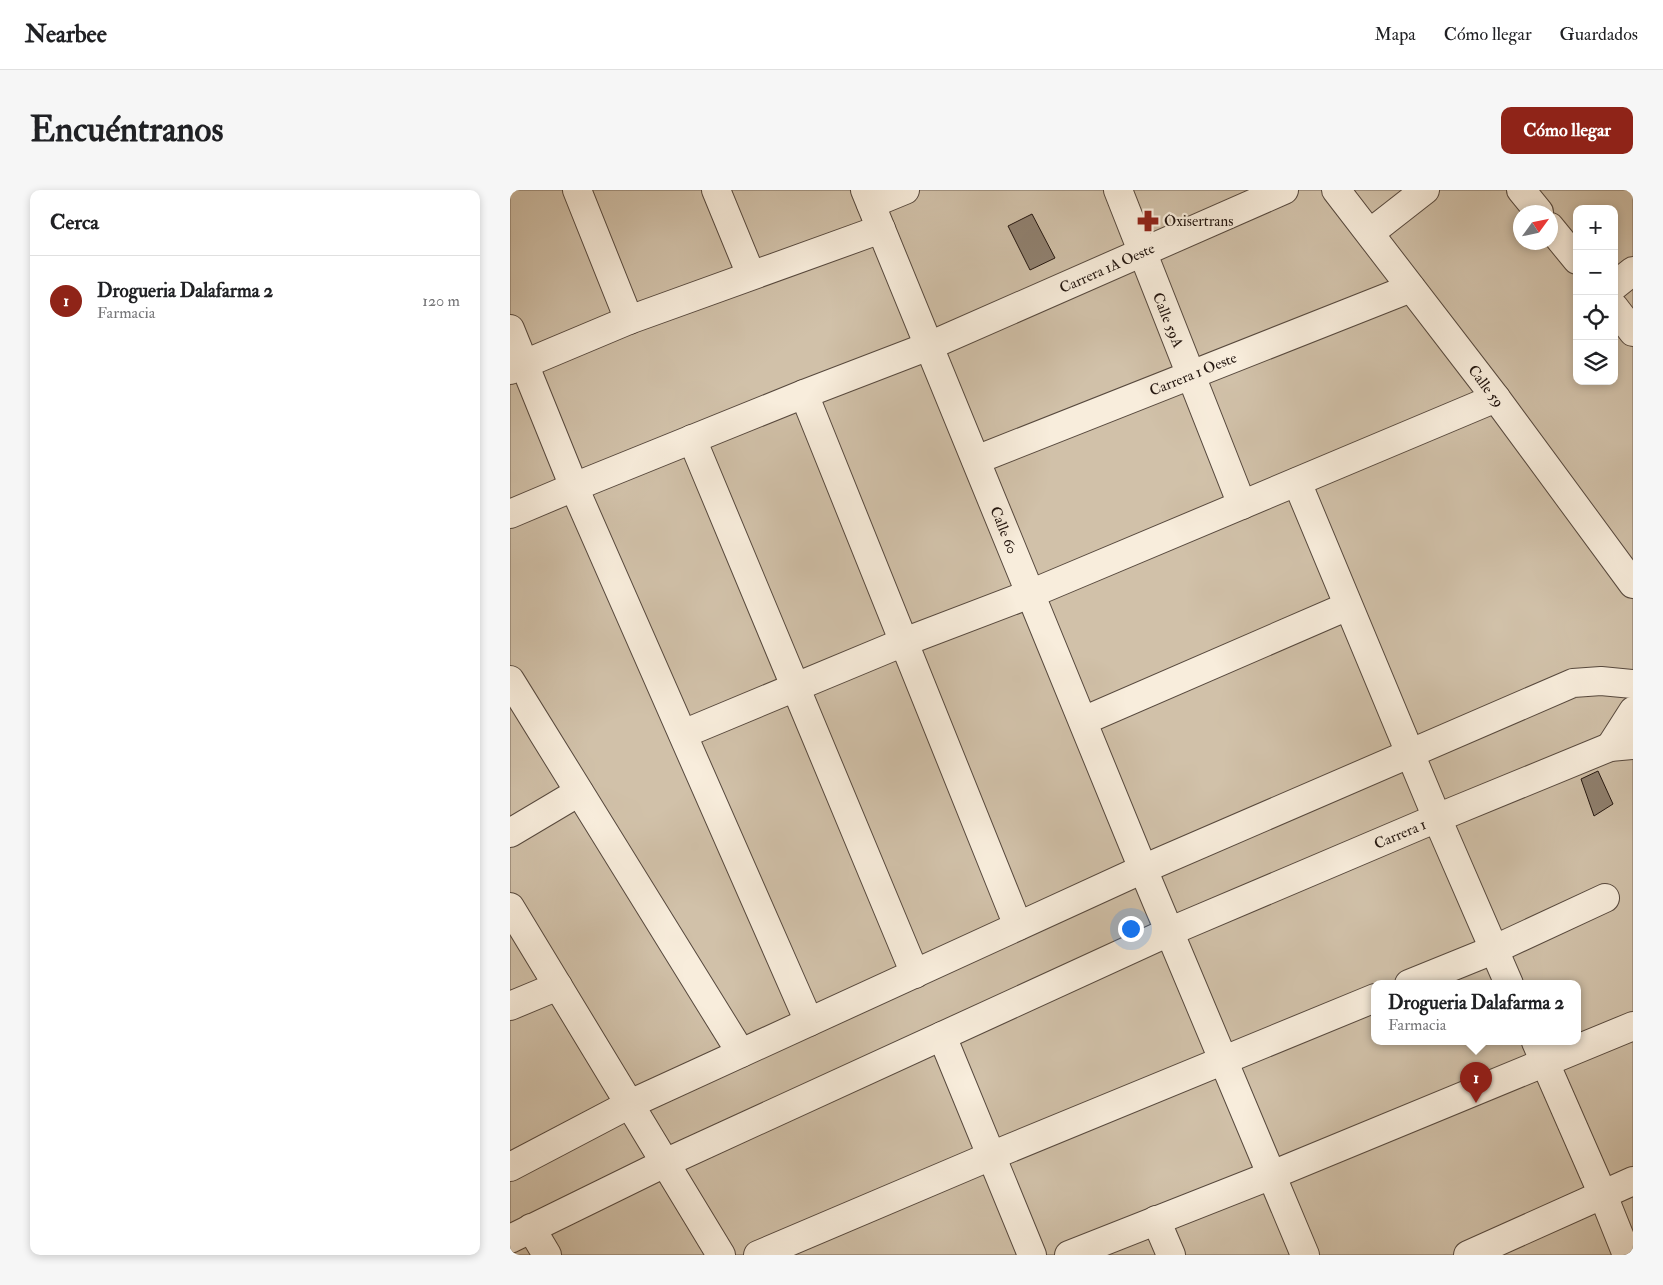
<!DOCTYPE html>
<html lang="es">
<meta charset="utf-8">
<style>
body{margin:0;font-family:"IM FELL Double Pica",serif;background:#f6f6f6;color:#202124}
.controls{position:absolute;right:15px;top:15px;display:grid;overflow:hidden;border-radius:10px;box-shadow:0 2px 8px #0003}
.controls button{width:45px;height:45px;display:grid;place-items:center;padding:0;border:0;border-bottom:1px solid #e0e0e0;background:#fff;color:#202124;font:25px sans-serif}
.compass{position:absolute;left:1003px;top:15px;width:45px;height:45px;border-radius:50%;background:#fff;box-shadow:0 2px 8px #0003;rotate:57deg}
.you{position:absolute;left:620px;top:738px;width:18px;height:18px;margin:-12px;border:4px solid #fff;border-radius:50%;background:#1a73e8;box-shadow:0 0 0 8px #1a73e833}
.badge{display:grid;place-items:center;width:32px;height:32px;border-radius:50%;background:#8f2418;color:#fff;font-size:16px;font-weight:700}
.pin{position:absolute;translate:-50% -41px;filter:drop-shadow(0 1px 2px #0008)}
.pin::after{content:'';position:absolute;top:26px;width:18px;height:15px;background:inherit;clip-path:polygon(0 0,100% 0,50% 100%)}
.popup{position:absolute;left:861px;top:790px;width:210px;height:65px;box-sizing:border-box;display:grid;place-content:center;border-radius:10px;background:#fff;filter:drop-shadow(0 1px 4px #0005);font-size:16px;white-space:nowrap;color:#757577}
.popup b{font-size:19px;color:#202124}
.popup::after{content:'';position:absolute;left:50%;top:100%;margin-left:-10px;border:10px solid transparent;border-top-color:#fff}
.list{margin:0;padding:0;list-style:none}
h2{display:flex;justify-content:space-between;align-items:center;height:65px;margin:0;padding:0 20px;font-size:21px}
h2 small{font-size:16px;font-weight:400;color:#757577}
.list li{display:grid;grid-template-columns:32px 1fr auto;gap:15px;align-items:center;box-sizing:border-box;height:90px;padding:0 20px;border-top:1px solid #e0e0e0}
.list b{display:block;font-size:19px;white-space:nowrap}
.list p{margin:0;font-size:16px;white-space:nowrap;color:#757577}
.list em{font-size:16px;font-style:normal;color:#757577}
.icon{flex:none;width:28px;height:28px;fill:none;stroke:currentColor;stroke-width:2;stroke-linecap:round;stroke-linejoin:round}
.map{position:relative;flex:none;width:1123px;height:1065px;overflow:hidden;border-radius:10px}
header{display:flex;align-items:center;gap:30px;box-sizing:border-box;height:70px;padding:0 25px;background:#fff;border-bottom:1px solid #e0e0e0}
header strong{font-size:24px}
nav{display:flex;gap:28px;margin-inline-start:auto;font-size:18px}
.intro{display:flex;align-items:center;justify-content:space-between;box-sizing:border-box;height:120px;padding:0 30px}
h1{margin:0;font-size:35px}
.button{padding:12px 22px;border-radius:10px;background:#8f2418;color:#fff;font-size:18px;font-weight:700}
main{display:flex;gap:30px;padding:0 30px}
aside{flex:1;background:#fff;border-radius:10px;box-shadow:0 2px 8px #0003}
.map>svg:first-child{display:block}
</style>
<header>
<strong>Nearbee</strong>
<nav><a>Mapa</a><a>Cómo llegar</a><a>Guardados</a></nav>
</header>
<div class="intro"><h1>Encuéntranos</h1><a class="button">Cómo llegar</a></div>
<main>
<aside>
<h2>Cerca<small></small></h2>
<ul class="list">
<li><span class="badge">1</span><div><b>Drogueria Dalafarma 2</b><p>Farmacia</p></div><em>120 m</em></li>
</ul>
</aside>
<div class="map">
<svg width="1123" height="1065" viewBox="0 0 1123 1065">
<rect width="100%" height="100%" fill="#f5e4c9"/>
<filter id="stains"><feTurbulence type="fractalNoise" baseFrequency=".004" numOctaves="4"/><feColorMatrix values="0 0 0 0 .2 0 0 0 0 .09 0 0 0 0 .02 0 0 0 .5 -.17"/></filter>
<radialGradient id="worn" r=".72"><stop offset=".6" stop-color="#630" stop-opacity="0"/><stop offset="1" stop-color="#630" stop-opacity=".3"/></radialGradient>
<!-- green -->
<path fill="#d1c1a9" stroke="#7a6b5c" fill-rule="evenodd" d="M0 0H1123V1065H0ZM1067 19H1104V191H1067ZM1011 22H1040V52H1011ZM865 794H1067V852H865Z"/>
<!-- building -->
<g fill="#908170" stroke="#22150f">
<polygon points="522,24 545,68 520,80 498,36"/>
<polygon points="1088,581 1103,614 1084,626 1071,589"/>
</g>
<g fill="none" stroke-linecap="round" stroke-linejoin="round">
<!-- minor casing -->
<g stroke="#57493e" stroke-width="30">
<g id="minor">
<polyline points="67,0 119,130"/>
<polyline points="206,0 241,85"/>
<polyline points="355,0 633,679 795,1065"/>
<polyline points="608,0 732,315"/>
<polyline points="826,0 986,208 1123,394"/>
<polyline points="1011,0 1029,22"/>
<polyline points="361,14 395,0"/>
<polyline points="1040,37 1067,70"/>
<polyline points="860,43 915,0"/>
<polyline points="1104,96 1123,81"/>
<polyline points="1104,117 1123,142"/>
<polyline points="0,139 64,297 299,832"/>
<polyline points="0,180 119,130 371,39"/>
<polyline points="294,204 508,736"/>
<polyline points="182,249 405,784"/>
<polyline points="466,270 901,98"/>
<polyline points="787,292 927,628 999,794"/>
<polyline points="0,324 64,297 294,204 419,156 774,0"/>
<polyline points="0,490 231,863"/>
<polyline points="573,531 838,416"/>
<polyline points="173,544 394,452 520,404 986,208"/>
<polyline points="1100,557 1123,521"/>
<polyline points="0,643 69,602"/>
<polyline points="0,717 211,1065"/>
<polyline points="899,794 983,760 1095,708"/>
<polyline points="0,816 48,796"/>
<polyline points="432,846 522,1065"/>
<polyline points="1026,852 1093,1005 1117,1065"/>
<polyline points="0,977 120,914 633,679 1063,493 1091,491 1123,494"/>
<polyline points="646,1030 661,1065"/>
<polyline points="21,1038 37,1065"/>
<polyline points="0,1049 155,973 661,741 927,628 1100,557 1123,555"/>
<polyline points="248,1065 481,966 865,808"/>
<polyline points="559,1065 762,985 1123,836"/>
<polyline points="958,1065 1123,991"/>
</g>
</g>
<!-- minor -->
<use href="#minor" stroke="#f8eddc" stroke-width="28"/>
</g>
<!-- icons -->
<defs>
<g id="pharmacy-bare" transform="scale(1.725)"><path d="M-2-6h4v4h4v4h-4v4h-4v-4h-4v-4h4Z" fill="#8f2418" stroke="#f8eddc" stroke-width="2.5" paint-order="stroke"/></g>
</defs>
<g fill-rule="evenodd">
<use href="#pharmacy-bare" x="638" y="31"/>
</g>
<g text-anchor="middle" stroke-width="4.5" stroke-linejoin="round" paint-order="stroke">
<!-- poi labels -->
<g font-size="15" fill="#22150f" stroke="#f8eddc" text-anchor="start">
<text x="654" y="36">Oxisertrans</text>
</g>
<!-- street labels -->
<g font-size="15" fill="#22150f" stroke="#f8eddc">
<text transform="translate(597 78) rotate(-24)" y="5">Carrera 1A Oeste</text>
<text transform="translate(658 130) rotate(68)" y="5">Calle 59A</text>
<text transform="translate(683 184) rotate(-22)" y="5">Carrera 1 Oeste</text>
<text transform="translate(976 196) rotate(53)" y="5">Calle 59</text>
<text transform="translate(494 340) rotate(68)" y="5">Calle 60</text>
<text transform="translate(890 644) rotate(-23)" y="5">Carrera 1</text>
</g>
</g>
<rect width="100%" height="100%" filter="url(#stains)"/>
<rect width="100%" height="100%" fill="url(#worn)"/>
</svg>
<div class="controls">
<button>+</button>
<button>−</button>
<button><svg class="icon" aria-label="locate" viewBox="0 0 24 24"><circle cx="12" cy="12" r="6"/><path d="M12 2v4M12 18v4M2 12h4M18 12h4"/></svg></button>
<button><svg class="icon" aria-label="layers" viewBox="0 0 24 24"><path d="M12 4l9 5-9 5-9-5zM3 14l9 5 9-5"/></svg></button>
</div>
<svg class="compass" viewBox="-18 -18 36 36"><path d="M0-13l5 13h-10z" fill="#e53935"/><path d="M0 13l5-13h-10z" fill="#757577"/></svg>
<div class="you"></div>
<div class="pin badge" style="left:966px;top:913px">1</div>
<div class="popup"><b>Drogueria Dalafarma 2</b>Farmacia</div>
</div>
</main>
